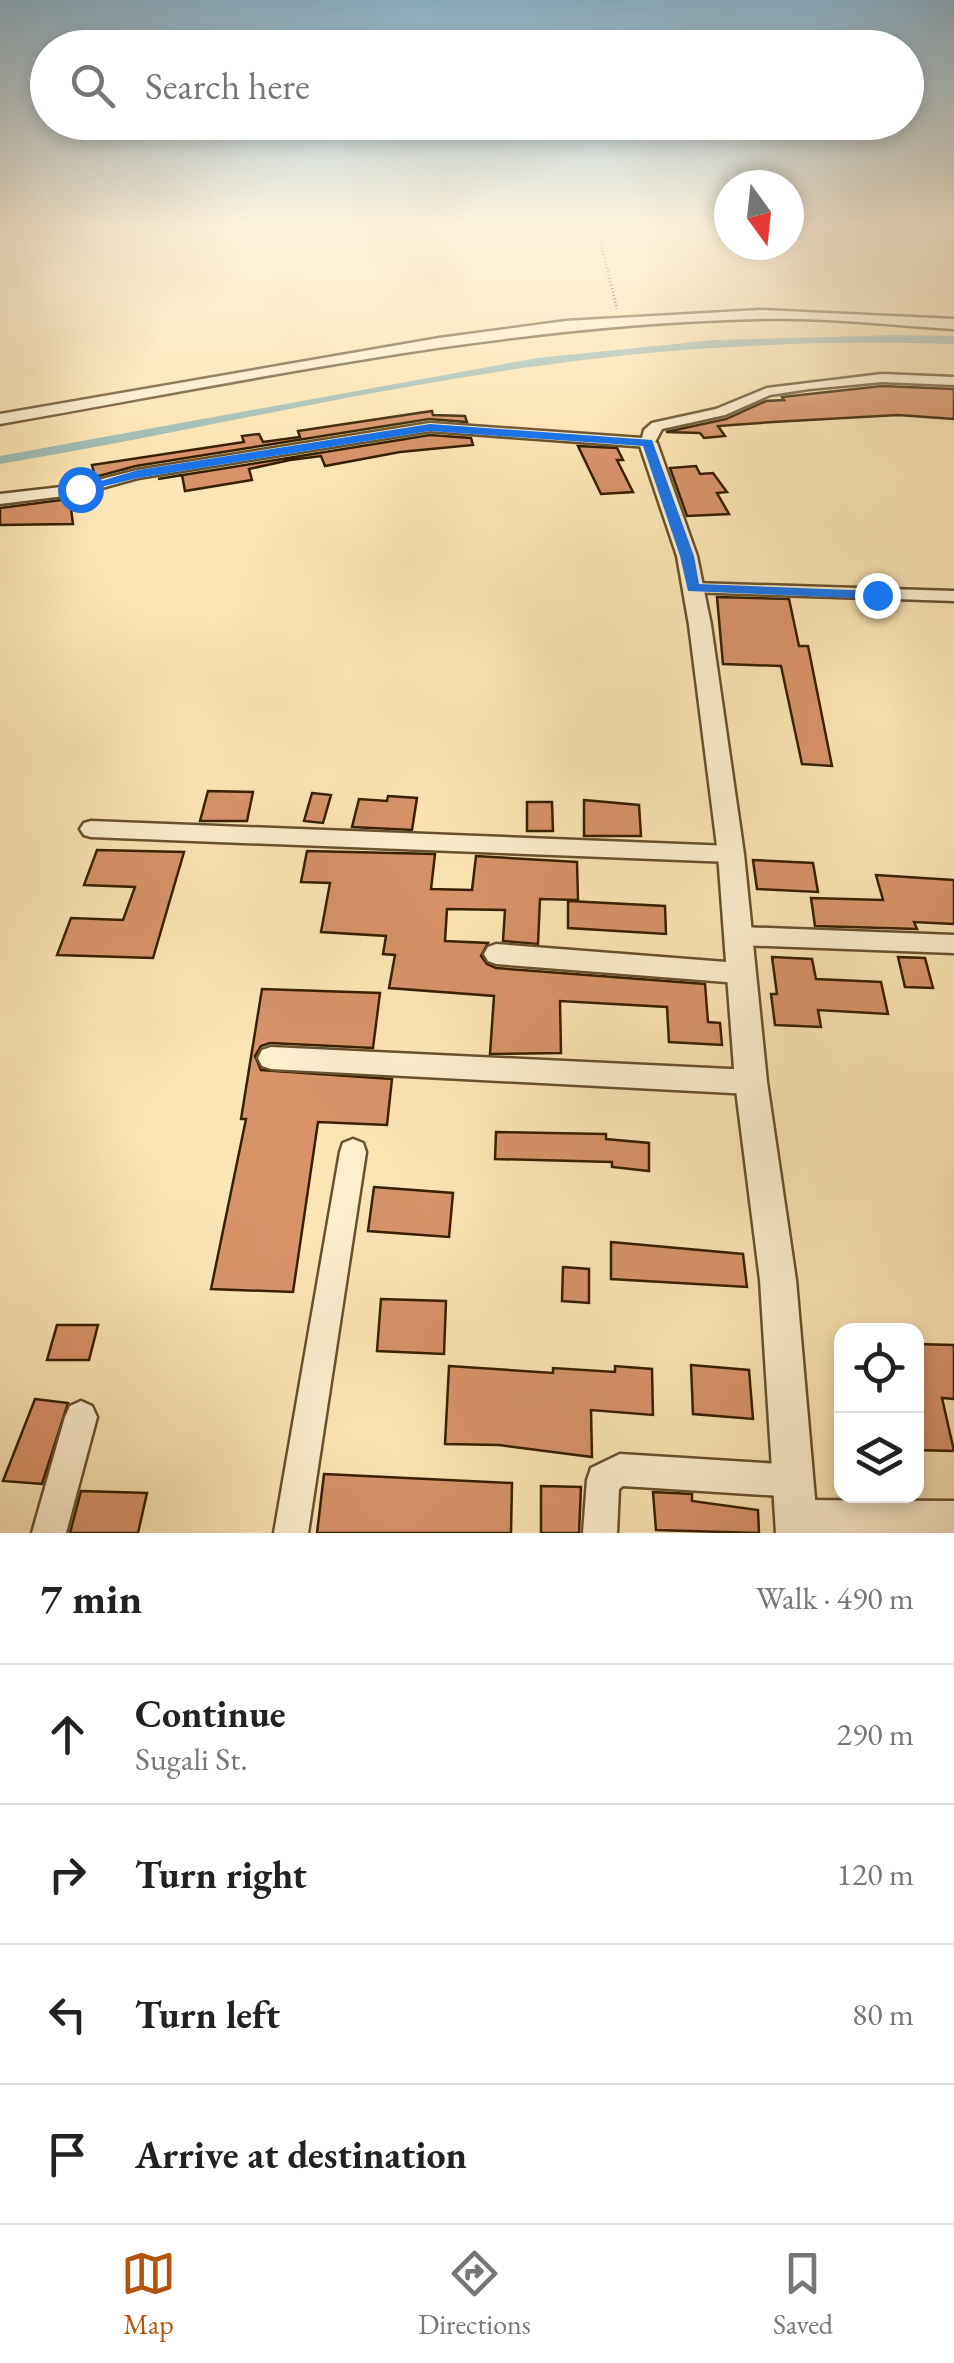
<!DOCTYPE html>
<meta charset="utf-8">
<style>
body{margin:0;font-family:"EB Garamond",serif;background:#f2f2f2;color:#222}
.controls{position:absolute;right:30px;bottom:30px;display:grid;overflow:hidden;border-radius:20px;box-shadow:0 5px 15px #0003}
.controls button{width:90px;height:90px;display:grid;place-items:center;padding:0;border:0;border-bottom:2px solid #e0e0e0;background:#fff;color:#222;font:50px sans-serif}
.compass{position:absolute;left:714px;top:170px;width:90px;height:90px;border-radius:50%;background:#fff;box-shadow:0 5px 15px #0003;rotate:165deg}
.stop{position:absolute;width:30px;height:30px;margin:-22px;border:8px solid #1a73e8;border-radius:50%;background:#fff}
.stop.end{background:#1a73e8;border-color:#fff;box-shadow:0 2px 10px #0008}
.list{margin:0;padding:0;list-style:none}
h2{display:flex;justify-content:space-between;align-items:center;height:130px;margin:0;padding:0 40px;font-size:42px}
h2 small{font-size:32px;font-weight:400;color:#767676}
.list li{display:grid;grid-template-columns:65px 1fr auto;gap:30px;align-items:center;box-sizing:border-box;height:140px;padding:0 40px;border-top:2px solid #e0e0e0}
.list b{display:block;font-size:38px;white-space:nowrap}
.list p{margin:0;font-size:32px;white-space:nowrap;color:#767676}
.list em{font-size:32px;font-style:normal;color:#767676}
.icon{flex:none;width:55px;height:55px;fill:none;stroke:currentColor;stroke-width:2;stroke-linecap:round;stroke-linejoin:round}
.map{position:relative;flex:none;width:954px;height:1533px;overflow:hidden}
.search{position:absolute;background:#fff;box-shadow:0 5px 15px #0003;left:30px;right:30px;top:30px;height:110px;display:flex;align-items:center;gap:25px;box-sizing:border-box;padding:0 35px;border-radius:55px;color:#767676;font-size:38px}
.sheet{height:690px;background:#fff}
nav{display:flex;justify-content:space-around;align-items:center;box-sizing:border-box;height:140px;border-top:2px solid #e0e0e0;background:#fff;font-size:28px;color:#767676}
nav a{display:grid;justify-items:center;gap:5px}
nav .on{color:#b45309}
.map>svg:first-child{display:block}
</style>
<div class="map">
<svg width="954" height="1533" viewBox="0 0 954 1533">
<rect width="100%" height="100%" fill="#fce5b4"/>
<filter id="stains"><feTurbulence type="fractalNoise" baseFrequency=".002" numOctaves="4"/><feColorMatrix values="0 0 0 0 .2 0 0 0 0 .09 0 0 0 0 .02 0 0 0 .5 -.17"/></filter>
<radialGradient id="worn" r=".72"><stop offset=".6" stop-color="#630" stop-opacity="0"/><stop offset="1" stop-color="#630" stop-opacity=".3"/></radialGradient>
<g fill="none" stroke-linecap="round" stroke-linejoin="round">
<!-- canal -->
<path fill="#a1bdb5" fill-rule="evenodd" d="M895 335 954 336V344C815 340 676 346 538 366 357 391 179 434 0 464V456L537 358 715 340Z"/>
</g>
<!-- building -->
<g fill="#d89369" stroke="#362000" stroke-width="2.5">
<polygon points="882,386 954,389 954,419 898,415 773,422 718,426 725,436 704,438 700,433 666,432 726,419 766,401 784,400 782,397"/>
<polygon points="432,411 433,415 465,416 467,422 429,419 136,466 95,477 92,465 244,442 242,436 259,434 263,442 300,437 298,431"/>
<polygon points="430,435 471,438 473,445 400,452 325,466 321,456 290,460 249,469 252,480 185,491 182,475 158,479"/>
<polygon points="578,446 617,448 623,460 617,460 633,492 601,494"/>
<polygon points="696,466 700,474 713,473 727,492 717,493 729,514 687,516 670,468"/>
<polygon points="76,498 81,508 71,509 73,524 0,525 0,508"/>
<polygon points="717,597 789,599 799,646 808,646 832,766 802,764 781,666 723,664"/>
<polygon points="208,791 253,792 247,821 200,821"/>
<polygon points="312,793 331,795 323,823 304,821"/>
<polygon points="388,796 417,798 412,830 352,827 359,799 387,801"/>
<polygon points="584,800 639,805 641,836 584,836"/>
<polygon points="527,802 552,802 553,831 527,831"/>
<polygon points="97,850 184,852 153,958 57,955 71,918 123,920 135,887 84,885"/>
<polygon points="307,851 435,854 431,889 472,890 476,856 577,862 578,900 540,899 538,944 503,941 505,910 447,909 445,941 488,943 481,956 487,964 496,968 705,984 708,1022 720,1023 722,1045 669,1042 667,1007 560,1001 561,1053 490,1054 494,996 389,988 395,955 383,954 386,936 321,932 330,883 301,882"/>
<polygon points="753,860 813,863 818,892 757,889"/>
<polygon points="876,875 954,880 954,924 914,922 917,929 815,926 811,898 883,900"/>
<polygon points="568,901 665,906 666,934 568,928"/>
<polygon points="772,957 812,959 816,979 881,982 888,1014 818,1010 821,1027 775,1025 771,994 777,994"/>
<polygon points="898,957 925,958 933,988 905,987"/>
<polygon points="262,989 380,993 373,1048 270,1043 261,1046 255,1056 261,1070 392,1079 387,1125 318,1122 293,1292 211,1289 246,1119 241,1119"/>
<polygon points="496,1132 606,1134 606,1139 649,1143 649,1171 612,1167 612,1162 495,1159"/>
<polygon points="374,1187 453,1193 449,1237 368,1231"/>
<polygon points="611,1242 743,1254 747,1287 611,1279"/>
<polygon points="563,1267 589,1269 589,1303 562,1301"/>
<polygon points="381,1299 446,1301 444,1354 377,1351"/>
<polygon points="57,1325 98,1325 89,1360 47,1360"/>
<polygon points="916,1344 954,1345 954,1399 942,1398 954,1451 916,1450"/>
<polygon points="691,1365 749,1370 753,1419 693,1414"/>
<polygon points="449,1366 553,1373 553,1368 615,1372 615,1366 652,1369 653,1415 591,1410 592,1457 499,1445 445,1444"/>
<polygon points="35,1399 68,1403 42,1484 3,1481"/>
<polygon points="324,1474 512,1483 511,1533 317,1533"/>
<polygon points="541,1486 581,1487 579,1533 541,1533"/>
<polygon points="81,1491 147,1493 138,1533 70,1533"/>
<polygon points="653,1492 692,1494 692,1501 758,1510 759,1533 656,1530"/>
</g>
<g fill="none" stroke-linecap="round" stroke-linejoin="round">
<!-- minor casing -->
<g stroke="#68512d" stroke-width="5">
<g id="minor">
<polygon points="882,374 954,377 954,385 882,382 809,389 770,395 725,415 662,429 653,446 648,447 430,431 138,478 80,494 0,504 0,494 79,485 137,470 430,423 642,438 644,430 652,423 716,409 767,388"/>
<polygon points="693,583 954,591 954,601 687,592 685,588"/>
<polygon points="91,821 731,846 739,848 742,854 739,860 731,862 91,837 84,835 80,829 84,823"/>
<polygon points="740,927 954,935 954,953 740,945 732,943 728,936 732,929"/>
<polygon points="496,944 739,963 747,966 751,973 747,980 739,983 496,964 488,961 484,954 488,947"/>
<polygon points="271,1047 751,1070 760,1074 764,1082 760,1090 751,1094 271,1069 262,1066 258,1058 262,1050"/>
<polygon points="353,1139 363,1143 366,1152 308,1533 274,1533 340,1152 343,1143"/>
<polygon points="81,1401 92,1406 97,1417 66,1533 32,1533 65,1417 70,1406"/>
<polygon points="620,1454 796,1465 808,1469 812,1481 808,1493 796,1497 623,1486 619,1489 617,1533 583,1533 587,1480 591,1468"/>
<polygon points="797,1500 954,1501 954,1533 795,1533 785,1529 780,1517 785,1505"/>
</g>
</g>
<!-- tertiary casing -->
<g stroke="#68512d" stroke-width="5">
<g id="tertiary">
<path d="M760 310 954 319V329C889 325 822 317 757 319 502 325 251 380 0 424V414L439 338 566 321Z"/>
<polygon points="648,438 657,443 697,556 711,625 744,854 767,1082 796,1280 818,1533 776,1533 760,1280 735,1082 718,854 689,625 677,556 639,443"/>
</g>
</g>
<!-- path -->
<polyline stroke="#362000" stroke-width="2.5" stroke-dasharray="1 2.5" stroke-linecap="butt" points="597,227 617,309"/>
<!-- minor -->
<use href="#minor" fill="#fdeece" fill-rule="evenodd"/>
<!-- tertiary -->
<use href="#tertiary" fill="#fdeece" fill-rule="evenodd"/>
</g>
<!-- sky -->
<linearGradient id="sky" x2="0" y2="1"><stop stop-color="#8bb8d4"/><stop offset="0.51" stop-color="#fef3dd"/><stop offset="1" stop-color="#fef3dd" stop-opacity="0"/></linearGradient>
<rect width="954" height="442" fill="url(#sky)"/>
<!-- route -->
<polygon fill="#1a73e8" points="430,424 652,440 694,556 699,584 877,591 884,595 877,599 688,591 680,556 643,446 430,431 138,478 80,492 74,489 138,470"/>
<rect width="100%" height="100%" filter="url(#stains)"/>
<rect width="100%" height="100%" fill="url(#worn)"/>
</svg>
<div class="controls">
<button><svg class="icon" aria-label="locate" viewBox="0 0 24 24"><circle cx="12" cy="12" r="6"/><path d="M12 2v4M12 18v4M2 12h4M18 12h4"/></svg></button>
<button><svg class="icon" aria-label="layers" viewBox="0 0 24 24"><path d="M12 4l9 5-9 5-9-5zM3 14l9 5 9-5"/></svg></button>
</div>
<svg class="compass" viewBox="-18 -18 36 36"><path d="M0-13l5 13h-10z" fill="#e53935"/><path d="M0 13l5-13h-10z" fill="#767676"/></svg>
<div class="stop" style="left:80px;top:489px"></div>
<div class="stop end" style="left:877px;top:595px"></div>
<div class="search"><svg class="icon" aria-label="search" viewBox="0 0 24 24"><circle cx="10" cy="10" r="6"/><path d="M15 15l6 6"/></svg>Search here</div>
</div>
<section class="sheet">
<h2>7 min<small>Walk · 490 m</small></h2>
<ul class="list">
<li><svg class="icon" aria-label="ahead" viewBox="0 0 24 24"><path d="M12 20V5M6 11l6-6 6 6"/></svg><div><b>Continue</b><p>Sugali St.</p></div><em>290 m</em></li>
<li><svg class="icon" aria-label="right" viewBox="0 0 24 24"><path d="M7 20v-9h11M14 6l5 5-5 5"/></svg><div><b>Turn right</b></div><em>120 m</em></li>
<li><svg class="icon" aria-label="left" viewBox="0 0 24 24"><path d="M17 20v-9H6M10 6l-5 5 5 5"/></svg><div><b>Turn left</b></div><em>80 m</em></li>
<li><svg class="icon" aria-label="arrive" viewBox="0 0 24 24"><path d="M6 21V4h12l-3 4 3 4H6"/></svg><div><b>Arrive at destination</b></div></li>
</ul>
</section>
<nav>
<a class="on"><svg class="icon" aria-label="map" viewBox="0 0 24 24"><path d="M3 6l6-2 6 2 6-2v14l-6 2-6-2-6 2zM9 4v14M15 6v14"/></svg>Map</a>
<a><svg class="icon" aria-label="directions" viewBox="0 0 24 24"><path d="M12 3l9 9-9 9-9-9zM9 14v-3h6M13 9l2 2-2 2"/></svg>Directions</a>
<a><svg class="icon" aria-label="saved" viewBox="0 0 24 24"><path d="M7 4h10v16l-5-4-5 4z"/></svg>Saved</a>
</nav>
